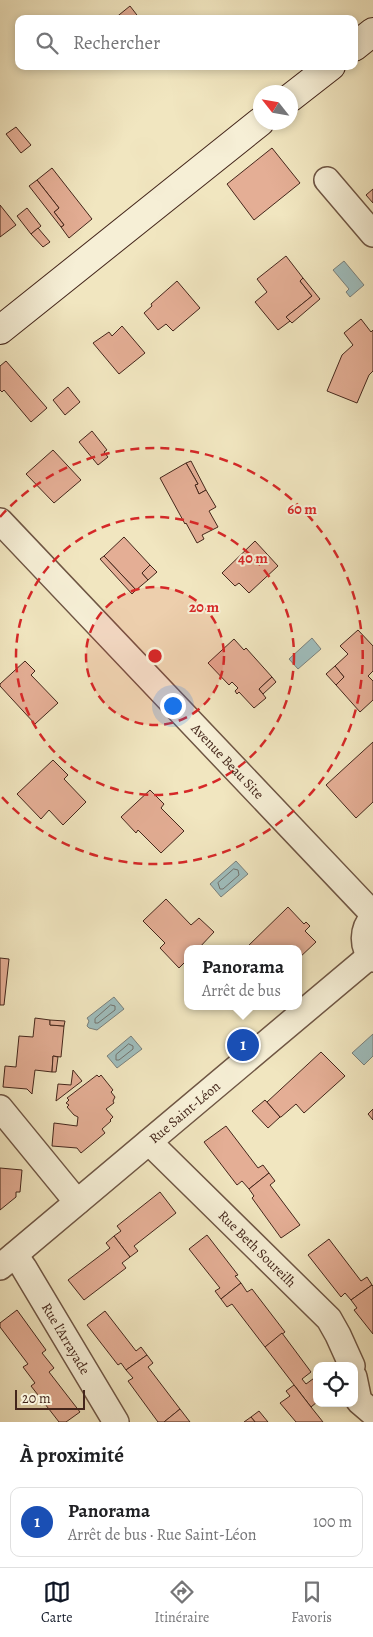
<!DOCTYPE html>
<html lang="fr">
<meta charset="utf-8">
<style>
body{margin:0;font-family:Alegreya,serif;background:#f6f6f6;color:#202124}
.controls{position:absolute;right:15px;bottom:15px;display:grid;overflow:hidden;border-radius:10px;box-shadow:0 2px 8px #0003}
.controls button{width:45px;height:45px;display:grid;place-items:center;padding:0;border:0;border-bottom:1px solid #e0e0e0;background:#fff;color:#202124;font:25px sans-serif}
.compass{position:absolute;left:253px;top:85px;width:45px;height:45px;border-radius:50%;background:#fff;box-shadow:0 2px 8px #0003;rotate:301deg}
.scale{position:absolute;left:15px;bottom:12px;width:70px;box-sizing:border-box;padding-left:5px;border:2px solid #44261b;border-top:0;font-size:14px;line-height:18px;white-space:nowrap;color:#44261b;-webkit-text-stroke:4px #f6efd6;paint-order:stroke}
.you{position:absolute;left:172px;top:705px;width:18px;height:18px;margin:-12px;border:4px solid #fff;border-radius:50%;background:#1a73e8;box-shadow:0 0 0 8px #1a73e833}
.badge{display:grid;place-items:center;width:32px;height:32px;border-radius:50%;background:#111827;color:#fff;font-size:16px;font-weight:700}
.pin{position:absolute;translate:-50% -50%;border:2px solid #fff;box-shadow:0 1px 5px #0006}
.popup{position:absolute;left:184px;top:945px;width:118px;height:65px;box-sizing:border-box;display:grid;place-content:center;border-radius:10px;background:#fff;filter:drop-shadow(0 1px 4px #0005);font-size:16px;white-space:nowrap;color:#757577}
.popup b{font-size:19px;color:#202124}
.popup::after{content:'';position:absolute;left:50%;top:100%;margin-left:-10px;border:10px solid transparent;border-top-color:#fff}
.list{margin:0;padding:0;list-style:none}
h2{display:flex;justify-content:space-between;align-items:center;height:65px;margin:0;padding:0 20px;font-size:21px}
h2 small{font-size:16px;font-weight:400;color:#757577}
.list li{display:grid;grid-template-columns:32px 1fr auto;gap:15px;align-items:center;box-sizing:border-box;height:70px;margin:0 10px 10px;padding:0 10px;border:1px solid #e0e0e0;border-radius:10px}
.list b{display:block;font-size:19px;white-space:nowrap}
.list p{margin:0;font-size:16px;white-space:nowrap;color:#757577}
.list em{font-size:16px;font-style:normal;color:#757577}
.icon{flex:none;width:28px;height:28px;fill:none;stroke:currentColor;stroke-width:2;stroke-linecap:round;stroke-linejoin:round}
.map{position:relative;flex:none;width:373px;height:1422px;overflow:hidden}
.search{position:absolute;background:#fff;box-shadow:0 2px 8px #0003;left:15px;right:15px;top:15px;height:55px;display:flex;align-items:center;gap:12px;box-sizing:border-box;padding:0 18px;border-radius:10px;color:#757577;font-size:19px}
.sheet{height:145px;background:#fff}
nav{display:flex;justify-content:space-around;align-items:center;box-sizing:border-box;height:70px;border-top:1px solid #e0e0e0;background:#fff;font-size:14px;color:#757577}
nav a{display:grid;justify-items:center;gap:2px}
nav .on{color:#111827}
.map>svg:first-child{display:block}
</style>
<div class="map">
<svg width="373" height="1422" viewBox="0 0 373 1422">
<rect width="100%" height="100%" fill="#f1e6c0"/>
<filter id="stains"><feTurbulence type="fractalNoise" baseFrequency=".004" numOctaves="4"/><feColorMatrix values="0 0 0 0 .2 0 0 0 0 .09 0 0 0 0 .02 0 0 0 .5 -.17"/></filter>
<radialGradient id="worn" r=".72"><stop offset=".6" stop-color="#630" stop-opacity="0"/><stop offset="1" stop-color="#630" stop-opacity=".3"/></radialGradient>
<!-- water -->
<g fill="#9fbdbc" stroke="#7b817c">
<polygon points="344,261 364,285 350,297 346,292 349,289 333,270"/>
<polygon points="312,638 321,649 298,669 289,659"/>
<polygon points="236,861 248,874 221,897 210,884"/>
<polygon points="114,997 124,1009 97,1030 89,1028 87,1026 89,1021 87,1018"/>
<polygon points="373,1034 373,1056 364,1065 352,1053"/>
<polygon points="131,1036 142,1049 117,1068 107,1056"/>
</g>
<g fill="none" stroke-linecap="round" stroke-linejoin="round">
<!-- shore -->
<g stroke="#72726c" stroke-width="1">
<polygon points="234,869 238,870 239,875 223,889 220,889 218,883"/>
<polygon points="111,1005 115,1006 115,1010 98,1023 95,1023 95,1019"/>
<polygon points="129,1044 133,1046 133,1049 119,1060 116,1060 116,1055"/>
</g>
</g>
<!-- building -->
<g fill="#e4ae95" stroke="#44261b">
<polygon points="130,6 140,19 114,19"/>
<polygon points="16,127 31,145 21,153 6,134"/>
<polygon points="272,148 300,183 254,220 227,184"/>
<polygon points="52,168 92,219 69,238 61,227 64,225 54,212 59,208 37,180"/>
<polygon points="37,180 59,208 54,212 64,225 61,227 29,186"/>
<polygon points="373,189 373,203 366,195"/>
<polygon points="0,205 16,225 0,237"/>
<polygon points="27,208 41,226 31,234 17,216"/>
<polygon points="38,228 50,242 43,247 31,234"/>
<polygon points="286,256 303,278 300,281 312,296 286,317 290,321 278,330 255,302 267,292 257,279"/>
<polygon points="303,278 320,299 292,323 286,317 312,296 300,281"/>
<polygon points="177,281 200,308 173,331 166,324 158,330 144,313 152,306 151,304"/>
<polygon points="361,319 371,332 373,330 373,371 369,375 357,403 327,391 342,355 353,345 344,333"/>
<polygon points="122,326 145,353 119,374 93,343 109,332 112,336"/>
<polygon points="6,361 47,408 31,422 4,390 2,392 0,390 0,366"/>
<polygon points="68,387 80,402 65,415 53,400"/>
<polygon points="92,431 107,450 104,452 108,457 98,465 79,442"/>
<polygon points="53,450 81,480 54,503 26,474"/>
<polygon points="191,461 206,490 199,494 195,485 198,484 186,463"/>
<polygon points="186,463 198,484 195,485 199,494 206,490 216,507 209,511 218,527 202,535 204,539 197,543 186,523 185,524 160,478"/>
<polygon points="124,537 150,565 142,573 148,580 136,590 104,556"/>
<polygon points="255,541 278,566 249,593 239,583 235,586 222,573"/>
<polygon points="104,556 136,590 132,594 100,559"/>
<polygon points="150,565 157,572 148,580 142,573"/>
<polygon points="358,630 373,646 373,671 368,676 373,681 373,700 360,712 336,685 344,677 335,666 348,654 340,646"/>
<polygon points="234,639 244,650 246,648 272,677 259,689 266,698 254,708 239,692 237,694 235,691 238,688 232,682 229,685 208,663"/>
<polygon points="25,661 35,671 31,675 58,703 35,724 0,686 0,684"/>
<polygon points="335,666 344,677 336,685 326,674"/>
<polygon points="272,677 276,682 263,694 259,689"/>
<polygon points="373,742 373,802 356,818 326,785"/>
<polygon points="53,760 68,775 64,779 86,802 63,825 49,810 41,819 17,794"/>
<polygon points="150,790 164,804 161,808 184,831 161,853 138,830 136,833 121,817"/>
<polygon points="166,899 191,925 199,918 214,932 198,949 188,949 188,959 179,968 160,948 165,943 143,921"/>
<polygon points="288,907 304,924 306,922 310,926 305,931 316,942 298,959 298,949 245,949"/>
<polygon points="0,958 9,959 4,1005 0,1005"/>
<polygon points="35,1018 50,1020 50,1025 64,1026 61,1057 53,1056 52,1072 35,1070 32,1094 27,1089 3,1087 5,1066 16,1067 19,1036 33,1037"/>
<polygon points="50,1020 65,1021 64,1026 50,1025"/>
<polygon points="321,1052 345,1076 304,1113 296,1104 281,1117 280,1117 267,1102"/>
<polygon points="53,1056 58,1057 56,1072 52,1072"/>
<polygon points="73,1070 82,1081 56,1101 58,1084 71,1085"/>
<polygon points="97,1075 99,1077 101,1075 113,1090 111,1092 115,1097 113,1101 114,1103 106,1109 113,1117 110,1120 111,1121 102,1129 105,1133 81,1153 77,1148 52,1146 54,1123 77,1126 78,1117 74,1115 67,1107 69,1105 66,1103 69,1100 67,1098"/>
<polygon points="265,1100 280,1117 268,1128 252,1111"/>
<polygon points="373,1109 373,1120 368,1114"/>
<polygon points="226,1126 258,1168 263,1165 269,1173 249,1189 242,1181 237,1185 204,1142"/>
<polygon points="0,1168 22,1170 20,1192 16,1192 16,1197 0,1210"/>
<polygon points="269,1173 275,1181 270,1185 300,1225 281,1238 252,1198 254,1196 249,1189"/>
<polygon points="160,1192 176,1213 134,1246 138,1251 130,1257 114,1236 121,1231 117,1226"/>
<polygon points="207,1235 238,1275 235,1276 241,1283 221,1299 215,1291 220,1288 189,1249"/>
<polygon points="114,1236 130,1257 122,1263 126,1268 84,1300 68,1280 110,1248 106,1243"/>
<polygon points="329,1239 361,1281 367,1277 372,1285 351,1300 345,1293 341,1297 308,1255"/>
<polygon points="241,1283 247,1292 252,1289 285,1332 265,1347 232,1304 227,1307 221,1299"/>
<polygon points="372,1285 373,1286 373,1334 354,1310 357,1308 351,1300"/>
<polygon points="17,1310 46,1350 42,1353 54,1368 49,1372 80,1412 66,1422 59,1422 31,1386 35,1383 23,1367 28,1364 0,1327 0,1323"/>
<polygon points="105,1311 136,1351 141,1347 147,1355 126,1370 121,1363 118,1365 87,1325"/>
<polygon points="282,1333 311,1372 302,1379 306,1384 317,1376 317,1402 311,1407 265,1347"/>
<polygon points="147,1355 153,1363 148,1367 180,1409 164,1422 158,1422 128,1381 133,1378 126,1370"/>
<polygon points="294,1385 311,1407 323,1422 296,1422 280,1403 290,1396 286,1391"/>
<polygon points="180,1409 190,1422 164,1422"/>
<polygon points="259,1411 268,1422 255,1422 251,1417"/>
<polygon points="251,1417 255,1422 244,1422"/>
</g>
<g fill="none" stroke-linecap="round" stroke-linejoin="round">
<!-- street casing -->
<g stroke="#6f5644" stroke-width="28">
<g id="street">
<polyline points="327,180 373,234"/>
<path id="s1" d="M0 521 373 914"/>
<path d="M373 917C362 929 361 947 373 959"/>
<polyline points="0,1108 77,1202"/>
<path id="s2" d="M149 1142 329 1319 338 1335 352 1366"/>
<path id="s3" d="M15 1255 24 1268 116 1422"/>
<path id="s4" d="M0 1267 370 956"/>
<polyline points="354,1377 359,1401 373,1413"/>
</g>
</g>
<!-- secondary casing -->
<g stroke="#44261b" stroke-width="30">
<g id="secondary">
<polyline points="354,47 373,32"/>
<polyline points="290,98 331,66"/>
<polyline points="0,330 260,122"/>
</g>
</g>
<!-- street -->
<use href="#street" stroke="#f6efd6" stroke-width="25"/>
<!-- secondary -->
<use href="#secondary" stroke="#f6efd6" stroke-width="28"/>
</g>
<!-- distance rings -->
<circle cx="155" cy="656" r="69" fill="#d62828" fill-opacity=".12"/>
<g fill="none" stroke="#d62828" stroke-width="2.5" stroke-dasharray="9 6">
<circle cx="155" cy="656" r="69"/>
<circle cx="155" cy="656" r="139"/>
<path d="M0 517A208 208 0 1 1 0 795"/>
</g>
<g text-anchor="middle" stroke-width="4" stroke-linejoin="round" paint-order="stroke">
<!-- street labels -->
<g font-size="14" fill="#44261b" stroke="#f6efd6">
<text dy="5" stroke="none"><textPath href="#s1" startOffset="331">Avenue Beau Site</textPath></text>
<text dy="5" stroke="none"><textPath href="#s4" startOffset="241">Rue Saint-Léon</textPath></text>
<text dy="5" stroke="none"><textPath href="#s2" startOffset="152">Rue Beth Soureilh</textPath></text>
<text dy="5" stroke="none"><textPath href="#s3" startOffset="98">Rue l'Arrayade</textPath></text>
</g>
</g>
<circle cx="155" cy="656" r="8" fill="#d62828" stroke="#f6efd6" stroke-width="2.5"/>
<g font-size="15" text-anchor="middle" font-weight="bold" fill="#d62828" stroke="#f6efd6" stroke-width="4" stroke-linejoin="round" paint-order="stroke">
<text x="302" y="514">60 m</text>
<text x="253" y="563">40 m</text>
<text x="204" y="612">20 m</text>
</g>
<rect width="100%" height="100%" filter="url(#stains)"/>
<rect width="100%" height="100%" fill="url(#worn)"/>
</svg>
<div class="controls">
<button><svg class="icon" aria-label="locate" viewBox="0 0 24 24"><circle cx="12" cy="12" r="6"/><path d="M12 2v4M12 18v4M2 12h4M18 12h4"/></svg></button>
</div>
<svg class="compass" viewBox="-18 -18 36 36"><path d="M0-13l5 13h-10z" fill="#e53935"/><path d="M0 13l5-13h-10z" fill="#757577"/></svg>
<div class="scale">20 m</div>
<div class="you"></div>
<div class="pin badge" style="left:243px;top:1045px;background:#1a4fb4">1</div>
<div class="popup"><b>Panorama</b>Arrêt de bus</div>
<div class="search"><svg class="icon" aria-label="search" viewBox="0 0 24 24"><circle cx="10" cy="10" r="6"/><path d="M15 15l6 6"/></svg>Rechercher</div>
</div>
<section class="sheet">
<h2>À proximité<small></small></h2>
<ul class="list">
<li><span class="badge" style="background:#1a4fb4">1</span><div><b>Panorama</b><p>Arrêt de bus · Rue Saint-Léon</p></div><em>100 m</em></li>
</ul>
</section>
<nav>
<a class="on"><svg class="icon" aria-label="map" viewBox="0 0 24 24"><path d="M3 6l6-2 6 2 6-2v14l-6 2-6-2-6 2zM9 4v14M15 6v14"/></svg>Carte</a>
<a><svg class="icon" aria-label="directions" viewBox="0 0 24 24"><path d="M12 3l9 9-9 9-9-9zM9 14v-3h6M13 9l2 2-2 2"/></svg>Itinéraire</a>
<a><svg class="icon" aria-label="saved" viewBox="0 0 24 24"><path d="M7 4h10v16l-5-4-5 4z"/></svg>Favoris</a>
</nav>
